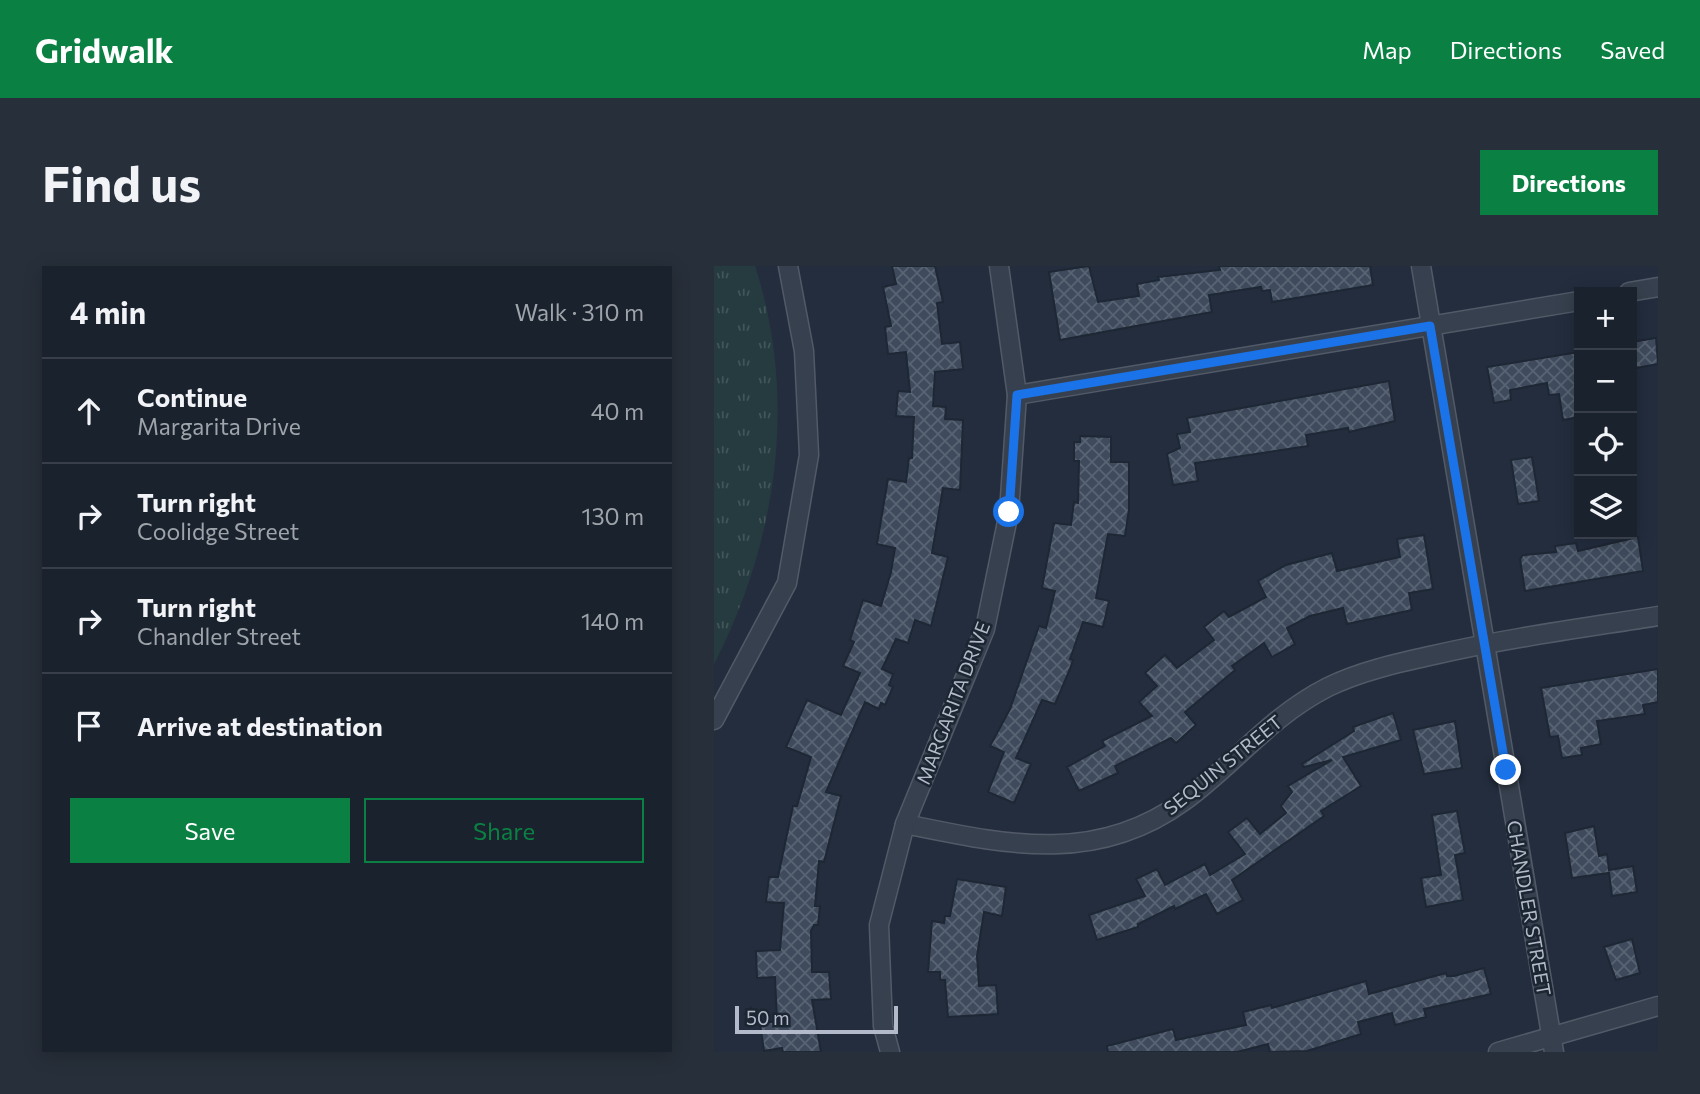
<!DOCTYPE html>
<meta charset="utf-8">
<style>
body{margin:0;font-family:Commissioner,sans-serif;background:#272f3a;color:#f1f3f6}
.controls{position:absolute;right:21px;top:21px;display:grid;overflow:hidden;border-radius:0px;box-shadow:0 4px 18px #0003}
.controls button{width:63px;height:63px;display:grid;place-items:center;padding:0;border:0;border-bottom:2px solid #383f4a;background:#1a222e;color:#f1f3f6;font:35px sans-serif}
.scale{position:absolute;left:21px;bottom:18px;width:163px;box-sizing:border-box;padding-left:7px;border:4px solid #b3bac9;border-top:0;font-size:19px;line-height:24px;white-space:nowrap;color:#b3bac9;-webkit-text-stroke:5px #1c2532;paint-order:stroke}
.stop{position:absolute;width:21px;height:21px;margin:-16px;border:5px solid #1a73e8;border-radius:50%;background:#fff}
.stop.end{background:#1a73e8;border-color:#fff;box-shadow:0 2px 7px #0008}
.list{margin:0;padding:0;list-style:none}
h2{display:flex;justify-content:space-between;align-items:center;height:91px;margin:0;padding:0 28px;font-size:30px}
h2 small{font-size:23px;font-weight:400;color:#9fa4aa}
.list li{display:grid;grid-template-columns:46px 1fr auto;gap:21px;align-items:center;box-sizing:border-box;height:105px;padding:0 28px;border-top:2px solid #383f4a}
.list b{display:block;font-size:26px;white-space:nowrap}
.list p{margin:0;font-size:23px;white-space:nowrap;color:#9fa4aa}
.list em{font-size:23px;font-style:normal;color:#9fa4aa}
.actions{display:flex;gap:14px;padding:21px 28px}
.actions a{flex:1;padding:16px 0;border:2px solid #0b8043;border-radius:0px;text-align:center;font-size:24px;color:#0b8043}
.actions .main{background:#0b8043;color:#fff}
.icon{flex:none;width:38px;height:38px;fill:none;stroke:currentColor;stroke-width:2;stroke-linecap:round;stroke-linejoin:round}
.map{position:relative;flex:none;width:944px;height:786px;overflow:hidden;border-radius:0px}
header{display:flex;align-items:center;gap:42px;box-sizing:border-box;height:98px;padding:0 35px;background:#0b8043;color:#fff}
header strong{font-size:33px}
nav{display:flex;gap:38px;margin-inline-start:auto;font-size:24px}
.intro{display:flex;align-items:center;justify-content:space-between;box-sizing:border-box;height:168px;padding:0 42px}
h1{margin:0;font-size:49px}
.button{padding:18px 32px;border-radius:0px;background:#0b8043;color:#fff;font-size:24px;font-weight:700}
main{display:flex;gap:42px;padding:0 42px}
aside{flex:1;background:#1a222e;border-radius:0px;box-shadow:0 4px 18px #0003}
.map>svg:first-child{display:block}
</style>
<header>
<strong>Gridwalk</strong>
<nav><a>Map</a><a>Directions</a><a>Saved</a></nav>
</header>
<div class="intro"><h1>Find us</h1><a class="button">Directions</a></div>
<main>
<aside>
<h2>4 min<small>Walk · 310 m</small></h2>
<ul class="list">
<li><svg class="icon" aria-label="ahead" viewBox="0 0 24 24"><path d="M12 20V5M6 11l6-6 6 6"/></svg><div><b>Continue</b><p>Margarita Drive</p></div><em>40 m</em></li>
<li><svg class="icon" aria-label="right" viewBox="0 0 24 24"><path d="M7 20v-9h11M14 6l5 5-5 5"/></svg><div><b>Turn right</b><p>Coolidge Street</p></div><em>130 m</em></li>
<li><svg class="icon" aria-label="right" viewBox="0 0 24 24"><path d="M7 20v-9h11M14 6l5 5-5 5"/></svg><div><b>Turn right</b><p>Chandler Street</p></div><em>140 m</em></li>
<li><svg class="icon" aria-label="arrive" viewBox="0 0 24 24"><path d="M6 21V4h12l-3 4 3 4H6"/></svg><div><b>Arrive at destination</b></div></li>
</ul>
<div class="actions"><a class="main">Save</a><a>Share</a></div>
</aside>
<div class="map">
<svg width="944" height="786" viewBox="0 0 944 786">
<defs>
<pattern id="park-tufts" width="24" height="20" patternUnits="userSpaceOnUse" patternTransform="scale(1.75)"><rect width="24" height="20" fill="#253b3f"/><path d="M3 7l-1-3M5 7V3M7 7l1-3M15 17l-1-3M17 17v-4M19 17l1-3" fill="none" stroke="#425559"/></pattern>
<pattern id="building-cross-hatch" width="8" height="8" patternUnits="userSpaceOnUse" patternTransform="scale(1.75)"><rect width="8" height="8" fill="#3f4b5d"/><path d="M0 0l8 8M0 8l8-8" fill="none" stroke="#586373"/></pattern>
</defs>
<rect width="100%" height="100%" fill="#232d3e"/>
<!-- park -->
<path fill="url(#park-tufts)" d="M0 0H41C84 133 63 276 0 398Z"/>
<!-- building -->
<g fill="url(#building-cross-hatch)" stroke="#1e2734" stroke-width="2">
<polygon points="178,0 221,0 229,36 223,37 228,78 246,76 249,103 221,106 219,140 232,141 231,153 249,154 246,224 229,222 218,287 234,291 217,360 201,354 194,377 182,373 168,403 179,408 175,419 179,421 171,439 167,437 165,443 151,436 112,526 127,530 110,596 105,595 101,640 106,640 104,659 100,659 97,665 98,706 115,706 117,733 98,734 107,786 69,786 68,782 50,785 46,758 63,755 61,711 43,712 42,685 66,684 70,637 52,636 55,611 64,611 79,540 83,540 97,491 72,481 93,434 127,449 146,407 129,400 140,376 136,374 149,334 167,340 177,306 181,282 163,278 174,213 192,216 195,192 198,192 200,151 182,150 184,125 196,126 192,86 174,88 171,61 177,60 169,21 182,18"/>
<polygon points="375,0 384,36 425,30 423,18 445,14 444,11 506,4 505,0 656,0 659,19 558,36 556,24 548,25 547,21 495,29 498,46 346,74 335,6"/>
<polygon points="942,72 944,98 922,102 918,76"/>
<polygon points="865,86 865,151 849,154 845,128 835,129 833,117 796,124 797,134 780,137 773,101"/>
<polygon points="675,115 681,155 635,166 634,162 592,169 594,180 481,197 484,215 459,219 453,188 466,182 463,168 476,166 473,152"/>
<polygon points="366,170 397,171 397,196 415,196 415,243 411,270 394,268 382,332 395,335 389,361 369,356 356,393 359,394 356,403 341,438 328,434 302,492 317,498 300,537 274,526 290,486 276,480 296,443 325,360 332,362 341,325 328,322 338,268 340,257 357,259 360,236 364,237 365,195 360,195 360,176 366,176"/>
<polygon points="818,191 825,235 804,238 797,194"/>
<polygon points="710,269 719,323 695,327 698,344 633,358 629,342 596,350 573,362 581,378 558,391 550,377 518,400 521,404 471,446 482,459 462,477 457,472 401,500 404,507 365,525 353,501 391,480 388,475 438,450 425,436 443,420 431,407 451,389 463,402 500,374 490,361 510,345 515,351 552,331 544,315 572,299 618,287 623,305 686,291 683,273"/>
<polygon points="924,271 929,305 811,325 806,293 809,289 842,286 841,280 862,277 864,285"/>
<polygon points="944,403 944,436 929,439 931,448 883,455 887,478 867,482 868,489 848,492 844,470 836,471 827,422"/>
<polygon points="679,447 687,474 629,491 647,520 607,545 610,550 518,614 529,634 503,648 492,628 461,643 460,640 424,658 424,661 383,674 375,649 431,630 422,613 443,603 451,619 491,598 496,609 531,588 514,566 533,552 546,568 572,547 567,540 578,526 574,520 618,494 590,501 588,498 640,465 639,461"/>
<polygon points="741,455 748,502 710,508 699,464"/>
<polygon points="743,545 751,587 741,589 749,634 712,641 707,612 727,609 718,549"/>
<polygon points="880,560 885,590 893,588 895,604 919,600 923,626 898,630 895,607 858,612 851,567"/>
<polygon points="243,613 292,621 288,650 270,646 263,690 265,720 282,719 284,748 234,751 231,714 226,714 226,706 214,706 218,655 230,657 231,650 236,650"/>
<polygon points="918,673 926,707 902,714 890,681"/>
<polygon points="770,702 777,728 710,743 712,751 681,759 678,747 644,756 647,768 593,785 556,786 554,778 523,786 394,786 393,780 459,763 462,774 532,759 529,746 557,739 558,742 652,715 655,728 732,707 733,710 740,710"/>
</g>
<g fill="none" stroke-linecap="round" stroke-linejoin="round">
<!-- street casing -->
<g stroke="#525a68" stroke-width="21">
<g id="street">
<polyline points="707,0 840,786"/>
<polyline points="915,26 944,21"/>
<polyline points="303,129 865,35"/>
<polyline points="0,454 73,317 95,189 90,85 74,0"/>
<path d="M191 558C290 578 381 600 470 535 521 498 555 451 614 421 647 405 684 397 720 389 794 372 869 362 944 350"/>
<polyline points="176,786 169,760 165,659 191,558 271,363 295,246 303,129 285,0"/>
<polyline points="784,786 944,740"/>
</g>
</g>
<!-- street -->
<use href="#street" stroke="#37404e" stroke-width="18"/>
</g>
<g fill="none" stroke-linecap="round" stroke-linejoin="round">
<!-- route -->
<polyline stroke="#1a73e8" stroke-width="9" points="295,246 303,129 716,60 792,504"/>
</g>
<g text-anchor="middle" stroke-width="5" stroke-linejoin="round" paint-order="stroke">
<!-- street labels -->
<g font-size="19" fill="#b3bac9" stroke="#1c2532">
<text transform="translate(239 437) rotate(-69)" y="7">MARGARITA DRIVE</text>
<text transform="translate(509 499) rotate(-39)" y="7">SEQUIN STREET</text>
<text transform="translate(815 642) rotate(80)" y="7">CHANDLER STREET</text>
</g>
</g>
</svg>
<div class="controls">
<button>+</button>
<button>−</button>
<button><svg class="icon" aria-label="locate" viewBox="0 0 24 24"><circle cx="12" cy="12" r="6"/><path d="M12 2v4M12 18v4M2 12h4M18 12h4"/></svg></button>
<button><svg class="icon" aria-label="layers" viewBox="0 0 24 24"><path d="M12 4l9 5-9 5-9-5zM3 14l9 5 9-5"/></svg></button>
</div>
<div class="scale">50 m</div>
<div class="stop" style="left:295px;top:246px"></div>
<div class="stop end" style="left:792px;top:504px"></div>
</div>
</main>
